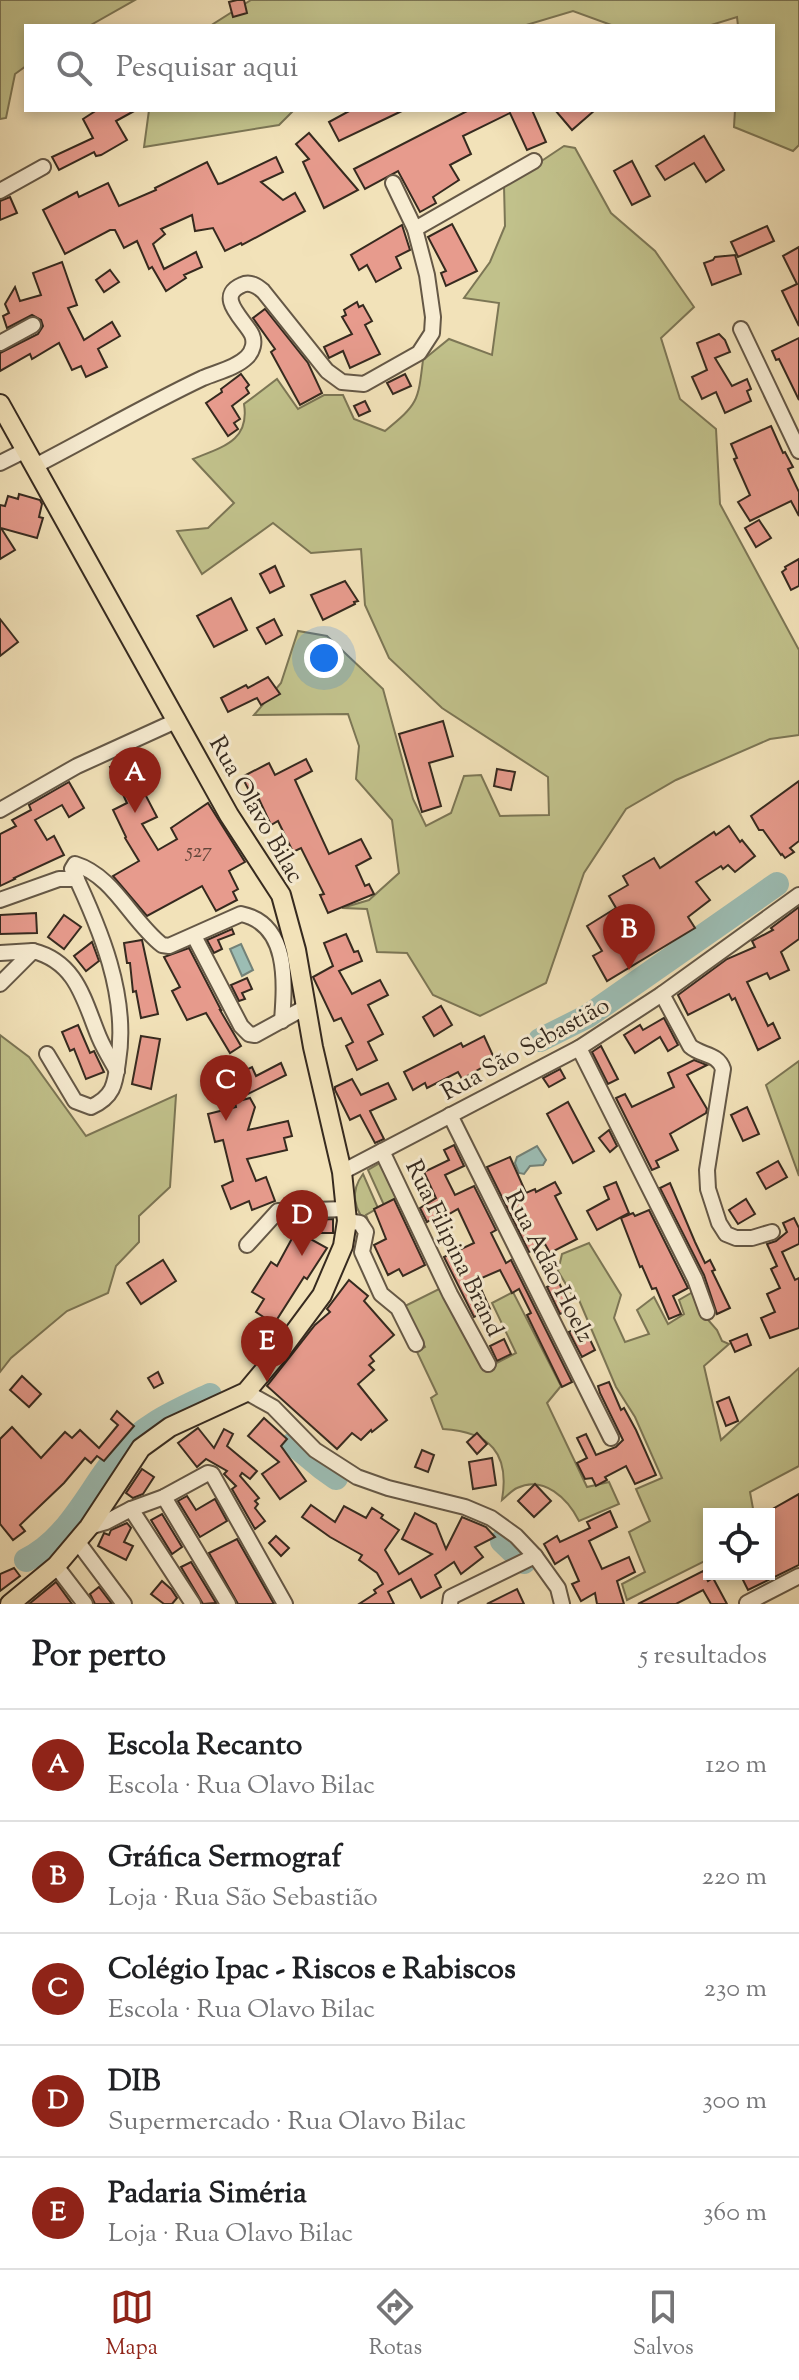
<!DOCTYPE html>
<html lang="pt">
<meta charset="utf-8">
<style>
body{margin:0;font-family:"Sorts Mill Goudy",serif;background:#f6f6f6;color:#202124}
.controls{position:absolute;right:24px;bottom:24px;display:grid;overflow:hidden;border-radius:0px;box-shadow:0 4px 12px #0003}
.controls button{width:72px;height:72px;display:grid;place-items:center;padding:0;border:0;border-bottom:2px solid #e0e0e0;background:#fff;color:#202124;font:40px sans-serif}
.you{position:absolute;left:324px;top:658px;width:28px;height:28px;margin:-20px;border:6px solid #fff;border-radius:50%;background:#1a73e8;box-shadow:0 0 0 12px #1a73e833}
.badge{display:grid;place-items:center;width:52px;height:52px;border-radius:50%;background:#8f2418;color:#fff;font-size:26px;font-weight:700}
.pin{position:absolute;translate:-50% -66px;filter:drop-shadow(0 2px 4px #0008)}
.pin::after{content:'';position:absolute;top:42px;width:28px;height:24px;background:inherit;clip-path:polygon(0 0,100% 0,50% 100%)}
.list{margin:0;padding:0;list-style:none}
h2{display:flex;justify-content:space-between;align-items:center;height:104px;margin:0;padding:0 32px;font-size:34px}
h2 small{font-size:26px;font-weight:400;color:#757577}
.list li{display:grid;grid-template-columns:52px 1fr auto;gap:24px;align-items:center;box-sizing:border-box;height:112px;padding:0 32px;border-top:2px solid #e0e0e0}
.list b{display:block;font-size:30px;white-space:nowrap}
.list p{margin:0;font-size:26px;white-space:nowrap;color:#757577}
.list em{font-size:26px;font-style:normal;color:#757577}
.icon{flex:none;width:44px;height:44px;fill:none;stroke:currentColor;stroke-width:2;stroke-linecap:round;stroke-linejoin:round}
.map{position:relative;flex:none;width:799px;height:1604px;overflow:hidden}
.search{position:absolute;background:#fff;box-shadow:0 4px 12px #0003;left:24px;right:24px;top:24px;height:88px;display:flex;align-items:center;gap:20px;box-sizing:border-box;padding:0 28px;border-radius:0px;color:#757577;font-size:30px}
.sheet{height:664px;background:#fff}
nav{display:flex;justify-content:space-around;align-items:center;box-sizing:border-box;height:112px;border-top:2px solid #e0e0e0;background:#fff;font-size:22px;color:#757577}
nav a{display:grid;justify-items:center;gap:4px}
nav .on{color:#8f2418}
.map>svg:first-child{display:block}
</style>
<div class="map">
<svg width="799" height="1604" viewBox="0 0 799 1604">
<rect width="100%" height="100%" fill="#f2e2b9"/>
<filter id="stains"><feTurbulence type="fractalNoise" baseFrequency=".0025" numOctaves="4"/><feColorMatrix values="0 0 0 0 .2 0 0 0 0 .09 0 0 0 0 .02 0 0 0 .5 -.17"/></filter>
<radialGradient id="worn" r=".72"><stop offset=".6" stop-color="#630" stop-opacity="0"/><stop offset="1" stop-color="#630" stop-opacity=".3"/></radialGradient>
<!-- green -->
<g fill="#c1c18b" stroke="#7c7655" stroke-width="2">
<polygon points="0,0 135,0 89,26 26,26 26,66 15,74 6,118 0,119"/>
<polygon points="251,0 799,0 799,145 793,151 734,127 735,110 773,110 773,26 738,26 737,17 708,26 614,26 573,11 523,26 210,26"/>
<polygon points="149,110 294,110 279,125 144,147"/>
<path d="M564 146 575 148 611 213 655 251 694 307 661 338 680 399 716 429 720 504 799 650V735L770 739 676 780 626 809 584 873 546 983 480 1016 433 995 407 953 377 952 367 909 342 908 369 900 399 873 392 820 356 779 359 746 348 714 254 715 281 683 298 631 327 636 383 689 413 799 426 826 451 813 464 776 481 775 500 816 549 815 548 777 442 708 389 658 365 605 361 549 311 553 273 523 202 574 177 531 208 528 234 503 193 459C222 447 250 441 244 404L277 379 298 409 324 395H343L354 419 385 431C418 404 418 402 423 360L449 339 492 355 499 303 464 298 490 262 505 226 504 186Z"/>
<polygon points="0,1035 29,1057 86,1136 176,1095 170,1187 139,1216 139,1242 116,1266 108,1293 67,1311 11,1358 0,1372"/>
<polygon points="799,1061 799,1176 766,1085"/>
<polygon points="385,1160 401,1208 396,1198 384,1205 368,1170"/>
<path d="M363 1174 378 1208 366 1215 371 1228C355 1212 348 1194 363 1174Z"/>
<polygon points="589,1243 621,1295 614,1318 625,1342 649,1334 637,1310 654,1297 668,1324 684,1314 679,1300 698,1289 702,1313 717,1330 722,1341 729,1344 704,1366 721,1440 799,1368 799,1466 750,1492 754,1514 709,1514 709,1559 627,1600 622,1584 645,1572 629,1532 650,1521 636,1489 662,1478 635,1417 616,1387 579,1300 573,1296 558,1271 562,1254"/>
<path d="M443 1287 489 1367 516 1353 492 1303 513 1292 561 1386 547 1403 587 1487 609 1482 619 1504 579 1521C568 1499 544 1475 517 1488 512 1490 507 1496 502 1500 510 1453 490 1432 443 1429L431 1398 437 1394 417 1352 425 1347 405 1306Z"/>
</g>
<!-- water -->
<g fill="#9cbdb4" stroke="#738278" stroke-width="2">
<polygon points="241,944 253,970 242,976 230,949"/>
<polygon points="537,1146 546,1160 543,1165 530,1166 524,1174 519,1173 515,1163 517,1157"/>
</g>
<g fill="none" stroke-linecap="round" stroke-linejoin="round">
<!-- river -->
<g stroke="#9cbdb4" stroke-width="24">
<polyline points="540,1040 588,1016 777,884"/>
<polyline points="293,1444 322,1468 336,1478"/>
<polyline points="502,1541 524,1562"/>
<path d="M26 1560C69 1539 89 1490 118 1455 143 1425 176 1411 210 1395"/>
</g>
</g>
<!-- building -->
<g fill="#e79b8d" stroke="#362a1f" stroke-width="2">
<polygon points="237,0 244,0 247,13 233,17 229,2"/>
<polygon points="97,110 136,110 116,121 127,140 101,155 96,156 94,152 59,170 52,157 93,138 83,119"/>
<polygon points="351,110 404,110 339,141 329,122"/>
<polygon points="469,110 532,110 546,142 527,150 510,113 463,136 471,154 450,165 459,180 433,197 436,203 420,212 398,171 365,189 354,169"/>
<polygon points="555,110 595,110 572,130"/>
<polygon points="309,133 358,190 324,208 303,162 309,159 296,144"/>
<polygon points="704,136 724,170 706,182 694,163 665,180 656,166"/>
<polygon points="276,157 283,172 261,182 283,200 295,193 305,211 242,245 241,243 225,251 213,228 195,231 192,215 161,229 165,234 153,244 164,269 196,252 202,267 184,275 186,278 166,291 152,267 149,269 137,241 124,248 115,230 110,230 65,254 43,210 77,192 79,197 108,183 119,206 156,190 155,188 207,162 218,184 222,183"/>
<polygon points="632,161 650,196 632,205 614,171"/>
<polygon points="10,197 17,213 0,220 0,201"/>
<polygon points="452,224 477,271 446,286 441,273 446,271 428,237"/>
<polygon points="402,225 410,250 396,257 401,268 376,282 367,265 359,270 351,255"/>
<polygon points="767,226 774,241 738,257 731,242"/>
<polygon points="799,247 799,326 782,291 797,284 783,256"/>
<polygon points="735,255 741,274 712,285 704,263 713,260 715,257"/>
<polygon points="62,262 77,305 68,308 84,340 112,322 120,336 98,349 107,367 86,377 81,366 72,370 59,343 32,359 30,354 0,371 0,353 38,334 43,326 41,320 32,315 7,328 3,316 9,313 5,304 15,287 20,301 41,295 33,273"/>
<polygon points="110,270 119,282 104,292 96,280"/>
<polygon points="357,302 359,307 363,305 372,321 365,325 380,354 350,368 343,351 329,358 324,347 352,334 342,317 346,315 344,310"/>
<polygon points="265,309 308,363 322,393 300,405 271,352 275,349 253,318"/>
<polygon points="719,334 725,340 730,352 715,358 732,386 747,379 751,389 747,391 751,401 725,413 716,392 702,399 692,377 707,370 697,343"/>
<polygon points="799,338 799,400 779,359 776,360 772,351"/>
<polygon points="241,374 249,385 246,388 249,393 232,406 240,419 234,423 238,429 228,436 206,403 222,392 221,389"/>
<polygon points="405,374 411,386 393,394 387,383"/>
<polygon points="365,401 370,411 359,416 354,406"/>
<polygon points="771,426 783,453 785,452 793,467 788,469 799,492 799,516 791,501 750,521 738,502 750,495 734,459 737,458 731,444"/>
<polygon points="19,494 40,500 42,504 39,517 43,518 37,538 1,528 15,550 0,559 0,505 5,506 8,496 18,499"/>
<polygon points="759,520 771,538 756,547 745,528"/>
<polygon points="799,559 799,586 791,590 782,572 786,569 785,567"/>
<polygon points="275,566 284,586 270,593 260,574"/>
<polygon points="345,581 358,601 354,602 355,604 323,620 311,595"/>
<polygon points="231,598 247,630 214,647 197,616"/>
<polygon points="0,619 18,642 0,656"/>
<polygon points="274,619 282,635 266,644 257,628"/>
<polygon points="268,677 280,694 261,705 257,698 228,712 221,698 246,685 248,688"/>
<polygon points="443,721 453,756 429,763 441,806 422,812 399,734"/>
<polygon points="306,759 312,771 295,780 329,854 361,839 371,858 356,866 365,886 369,884 374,894 328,913 320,895 324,894 301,848 293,852 278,821 271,825 259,799 255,802 242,777 269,763 275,775"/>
<polygon points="121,761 139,797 145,794 157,817 142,824 158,850 177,839 171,828 208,803 245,862 229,871 238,889 233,892 237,900 216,911 202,886 147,916 113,876 139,861 125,838 126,837 113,810 127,803 110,767"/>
<polygon points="497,769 515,772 511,790 494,786"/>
<polygon points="799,781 799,841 790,848 794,852 785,858 782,854 781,855 763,830 759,830 751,816"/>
<polygon points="69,782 84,808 69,817 62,805 35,820 47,840 54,836 64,855 14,878 15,879 0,886 0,834 16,826 12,820 31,810 29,805"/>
<polygon points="729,826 740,842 742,840 755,856 735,872 728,865 723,869 721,866 696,882 710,900 688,917 695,928 607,981 593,956 602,951 587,926 616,908 609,896 628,885 623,876 654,858 660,868 714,832 716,835"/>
<polygon points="799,907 799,939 781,952 789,970 770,979 767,973 747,982 768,1026 773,1023 780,1038 758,1050 735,998 732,1000 729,994 688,1015 678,995 727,959 755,947 752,941 773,930 771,928"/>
<polygon points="36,913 37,933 0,934 0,915"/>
<polygon points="64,915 81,927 64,949 48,937"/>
<polygon points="232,929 234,934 218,940 222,949 214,953 207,940"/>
<polygon points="346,934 354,952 358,951 362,961 339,971 352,994 380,980 388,995 368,1005 383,1034 368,1042 377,1060 357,1070 346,1046 353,1042 341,1018 334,1021 313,977 333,966 324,943"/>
<polygon points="142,940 158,1014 141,1018 136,991 133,992 130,963 127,963 124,943"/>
<polygon points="92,942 99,961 86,971 74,956"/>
<polygon points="189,948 221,1010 220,1010 241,1046 230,1053 206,1013 187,1020 172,991 180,987 164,957"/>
<polygon points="247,978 252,989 242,993 245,999 239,1001 231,985"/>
<polygon points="441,1006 452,1025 434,1036 423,1017"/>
<polygon points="664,1018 678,1045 668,1051 660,1037 635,1053 624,1035 640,1025 643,1030"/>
<polygon points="78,1025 90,1053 94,1051 104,1072 86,1079 74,1049 70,1051 62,1032"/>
<polygon points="141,1036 160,1039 151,1089 132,1084"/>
<polygon points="484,1036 495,1060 462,1079 458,1072 427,1088 425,1083 413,1090 404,1072 461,1043 463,1047"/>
<polygon points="601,1046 618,1079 608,1084 592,1052"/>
<polygon points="694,1060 707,1065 687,1075 707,1109 706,1113 670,1134 678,1150 656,1161 659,1167 652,1170 616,1098 625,1094 632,1107 674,1087 668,1073"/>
<polygon points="281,1063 286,1075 248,1094 238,1074 252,1067 256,1076"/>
<polygon points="560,1069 565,1078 549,1087 543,1078"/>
<polygon points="352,1079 361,1095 388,1083 396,1099 370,1111 384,1139 375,1143 360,1115 350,1120 335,1090 335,1087"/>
<polygon points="250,1098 255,1107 248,1130 288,1121 292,1136 284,1138 287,1150 247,1159 256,1181 266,1177 275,1201 252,1210 249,1201 231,1209 222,1186 233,1181 223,1140 215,1142 208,1114 236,1107 235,1102"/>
<polygon points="568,1102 594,1151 573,1163 547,1114"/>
<polygon points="747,1107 759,1134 743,1141 731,1115"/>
<polygon points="609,1130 617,1146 610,1152 599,1138"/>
<polygon points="454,1145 464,1166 445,1175 455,1195 474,1186 496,1230 491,1233 506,1263 511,1260 572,1382 562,1387 527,1315 531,1313 519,1289 512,1293 500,1270 477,1280 490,1309 474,1317 444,1257 474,1243 458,1209 437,1221 435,1217 427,1222 420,1208 436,1198 424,1172 449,1160 444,1150"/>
<polygon points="510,1157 526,1193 535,1189 536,1192 555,1182 561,1193 555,1196 577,1239 550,1253 545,1244 529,1252 487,1167"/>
<polygon points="778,1161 787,1177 766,1189 757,1173"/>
<polygon points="616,1182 629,1213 597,1230 587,1211 609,1199 604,1187"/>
<polygon points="670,1183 695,1242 705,1263 710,1260 715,1270 712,1271 730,1308 717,1314 704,1275 660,1188"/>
<polygon points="394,1199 425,1265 403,1276 399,1269 388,1275 374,1245 386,1239 374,1209"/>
<polygon points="746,1199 755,1214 738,1224 729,1210"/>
<polygon points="649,1210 688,1288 673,1296 681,1314 669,1319 656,1288 652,1289 642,1266 640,1267 621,1218 633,1213 635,1216"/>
<polygon points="794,1218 799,1228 799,1244 782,1252 795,1280 799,1278 799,1328 770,1338 761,1318 775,1312 767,1294 780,1288 771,1269 777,1266 767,1244 776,1241 787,1232 783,1223"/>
<polygon points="333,1219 333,1233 318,1233 318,1220"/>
<polygon points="296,1231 327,1248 307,1279 304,1277 274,1324 256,1312 264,1299 252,1292 271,1262 277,1266"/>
<polygon points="163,1260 176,1281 141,1304 127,1283"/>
<polygon points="349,1280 368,1296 364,1301 394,1335 370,1356 374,1361 369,1365 374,1370 358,1384 387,1420 372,1432 371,1430 361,1440 352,1433 337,1449 267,1386 315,1325 330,1312 327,1309"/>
<polygon points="558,1281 572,1308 560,1314 547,1287"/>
<polygon points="583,1325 595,1350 582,1357 569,1332"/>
<polygon points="747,1334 751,1345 735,1352 730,1341"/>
<polygon points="504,1339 511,1354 497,1361 490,1346"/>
<polygon points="158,1372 163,1383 154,1388 148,1378"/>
<polygon points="22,1376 41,1394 29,1407 10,1390"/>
<polygon points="609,1382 621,1410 624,1408 636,1430 656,1475 635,1484 626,1466 605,1477 607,1480 596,1486 592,1478 585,1479 577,1463 587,1458 577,1438 586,1434 596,1455 616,1447 623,1440 600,1393 598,1386"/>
<polygon points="729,1397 738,1421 726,1426 717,1402"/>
<polygon points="117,1411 134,1426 104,1461 97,1456 91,1463 85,1458 64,1483 20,1525 25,1531 13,1540 0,1524 0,1439 12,1427 41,1458 65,1432 72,1438 80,1430 99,1448 118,1425 111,1419"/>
<polygon points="264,1418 287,1439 281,1446 306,1481 280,1499 262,1474 279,1462 248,1436"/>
<polygon points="198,1428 214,1448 224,1429 233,1434 227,1446 257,1471 250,1479 242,1473 240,1476 259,1498 255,1501 258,1504 255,1508 265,1521 255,1529 232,1489 236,1486 224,1474 227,1471 206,1459 197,1467 178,1443"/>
<polygon points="477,1433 487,1444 477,1454 467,1442"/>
<polygon points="422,1450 434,1455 428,1472 415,1467"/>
<polygon points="492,1458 496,1485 473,1489 469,1462"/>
<polygon points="142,1469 154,1477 143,1494 133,1498 126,1493"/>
<polygon points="535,1484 551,1501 534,1517 518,1501"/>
<polygon points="799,1494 799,1565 748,1590 740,1574 769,1574 769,1511"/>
<polygon points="187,1496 196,1510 215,1499 227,1521 200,1537 178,1501"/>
<polygon points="311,1505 335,1522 344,1506 366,1518 372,1508 383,1515 381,1518 399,1530 385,1550 399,1574 432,1554 402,1539 415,1513 436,1524 446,1549 462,1517 486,1527 495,1537 475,1547 483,1557 461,1574 454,1562 435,1575 441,1587 421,1598 411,1579 388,1592 394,1604 359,1604 376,1593 374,1590 383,1584 377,1573 359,1560 362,1555 330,1537 302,1517"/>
<polygon points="610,1511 617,1527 589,1541 602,1569 629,1557 635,1572 617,1581 624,1604 597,1604 595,1593 581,1601 572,1584 579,1581 568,1556 555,1564 544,1544 557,1536 560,1542 590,1528 587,1522"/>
<polygon points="162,1514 182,1547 172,1554 151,1520"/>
<polygon points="127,1523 131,1528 124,1542 133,1546 126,1560 98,1546 104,1533 109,1535 111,1530"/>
<polygon points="276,1536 289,1548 281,1556 269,1543"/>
<polygon points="237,1539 274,1604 238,1604 209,1553"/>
<polygon points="191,1562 216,1603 203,1604 181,1567"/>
<polygon points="14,1568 20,1576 0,1591 0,1574"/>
<polygon points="703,1571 708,1581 713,1578 727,1604 711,1604 703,1590 676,1604 638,1604"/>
<polygon points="162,1581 171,1589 177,1598 172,1604 164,1604 151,1594"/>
<polygon points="56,1582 72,1604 29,1604"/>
<polygon points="99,1587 112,1604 95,1604 90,1594"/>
<polygon points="517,1589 524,1604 487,1604"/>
</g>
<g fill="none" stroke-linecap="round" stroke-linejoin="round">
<!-- minor casing -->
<g stroke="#655846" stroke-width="18">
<g id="minor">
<polyline points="0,191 43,167"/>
<polyline points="415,229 534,161"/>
<polyline points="741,329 799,451"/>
<polyline points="0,343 33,325"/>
<polyline points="0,463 26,450"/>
<path d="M35 466C91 437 146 405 203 378 217 372 236 368 247 357 253 351 255 342 252 335 246 321 214 297 242 285 250 281 257 286 263 291L327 371 342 382 364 384 419 353 432 333 433 317 427 275 415 229 393 183"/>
<polyline points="0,810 77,766 178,720"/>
<polyline points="0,900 59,879 77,879"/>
<polyline points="194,936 241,1026 249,1034 255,1035 306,1007"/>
<polyline points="0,953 33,951"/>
<path d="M0 984 33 951C77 962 84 1001 99 1037 104 1049 111 1060 117 1071"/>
<path d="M662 994 690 1046C701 1056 718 1053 723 1069L707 1170 708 1189 719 1223 726 1234 736 1238H752L772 1232"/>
<polyline points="579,1048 695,1279 707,1312"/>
<path d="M47 1054 75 1101 91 1107C113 1097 115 1085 118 1062 129 996 100 928 72 869L75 864C114 876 131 921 162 945L169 946 241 914C289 924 285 982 282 1021"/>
<polyline points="450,1115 611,1438"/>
<polyline points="382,1151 450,1294 488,1364"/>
<polyline points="342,1172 579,1048 662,994 799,895"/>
<polyline points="347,1221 360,1223 366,1232 362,1252 381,1294 398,1308 416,1344"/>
<polyline points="247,1245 278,1211 347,1209"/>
<polyline points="246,1392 273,1407 315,1450 357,1477 388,1488 465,1507 491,1518 516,1536 535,1556 558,1588 562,1604"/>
<polyline points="164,1497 228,1604"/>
<polyline points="131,1509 193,1604"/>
<polyline points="89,1527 106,1522 131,1509 164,1497 208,1473 212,1474 285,1604"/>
<polyline points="77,1541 124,1604"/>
<polyline points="56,1566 85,1604"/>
<polyline points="747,1603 799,1576"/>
<polyline points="450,1604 451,1597 535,1556"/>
</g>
</g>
<!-- major casing -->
<g stroke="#362a1f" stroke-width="22">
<polyline id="major" points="0,404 229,815 281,895 296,950 313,1047 342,1172 347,1221 343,1246 322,1295 282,1349 246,1392 170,1427 141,1448 89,1527 56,1566 10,1604"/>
</g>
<!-- minor -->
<use href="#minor" stroke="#f7ecd2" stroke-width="14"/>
<!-- major -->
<use href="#major" stroke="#f2e2b9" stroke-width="18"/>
</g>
<g text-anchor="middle" stroke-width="6" stroke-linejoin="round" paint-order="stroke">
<!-- number labels -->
<g font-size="20" fill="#62463a">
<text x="199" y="857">527</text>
</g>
<!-- street labels -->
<g font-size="24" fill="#362a1f" stroke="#f7ecd2">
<text transform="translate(257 809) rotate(60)" y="8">Rua Olavo Bilac</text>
<text transform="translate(525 1048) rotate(-29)" y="8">Rua São Sebastião</text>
<text transform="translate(455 1248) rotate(64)" y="8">Rua Filipina Brand</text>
<text transform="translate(550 1266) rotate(63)" y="8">Rua Adão Hoelz</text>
</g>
</g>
<rect width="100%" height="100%" filter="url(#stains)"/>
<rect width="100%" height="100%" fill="url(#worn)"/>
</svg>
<div class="controls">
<button><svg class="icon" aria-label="locate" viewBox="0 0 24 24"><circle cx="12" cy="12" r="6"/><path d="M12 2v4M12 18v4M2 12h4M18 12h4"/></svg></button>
</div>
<div class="you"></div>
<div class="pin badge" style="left:135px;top:813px">A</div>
<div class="pin badge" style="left:629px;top:970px">B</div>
<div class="pin badge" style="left:226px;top:1121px">C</div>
<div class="pin badge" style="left:302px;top:1256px">D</div>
<div class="pin badge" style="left:267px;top:1382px">E</div>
<div class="search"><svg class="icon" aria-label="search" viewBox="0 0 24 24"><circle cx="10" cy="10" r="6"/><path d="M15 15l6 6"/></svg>Pesquisar aqui</div>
</div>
<section class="sheet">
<h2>Por perto<small>5 resultados</small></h2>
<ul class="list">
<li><span class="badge">A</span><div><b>Escola Recanto</b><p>Escola · Rua Olavo Bilac</p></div><em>120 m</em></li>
<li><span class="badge">B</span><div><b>Gráfica Sermograf</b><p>Loja · Rua São Sebastião</p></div><em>220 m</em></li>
<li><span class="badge">C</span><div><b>Colégio Ipac - Riscos e Rabiscos</b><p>Escola · Rua Olavo Bilac</p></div><em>230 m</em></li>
<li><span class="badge">D</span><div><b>DIB</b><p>Supermercado · Rua Olavo Bilac</p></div><em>300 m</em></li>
<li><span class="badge">E</span><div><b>Padaria Siméria</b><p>Loja · Rua Olavo Bilac</p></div><em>360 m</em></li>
</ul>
</section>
<nav>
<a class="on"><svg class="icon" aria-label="map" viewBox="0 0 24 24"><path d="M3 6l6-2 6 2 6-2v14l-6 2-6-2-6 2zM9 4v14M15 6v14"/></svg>Mapa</a>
<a><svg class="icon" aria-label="directions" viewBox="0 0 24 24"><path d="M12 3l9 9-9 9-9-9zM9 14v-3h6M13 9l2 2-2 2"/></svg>Rotas</a>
<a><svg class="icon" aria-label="saved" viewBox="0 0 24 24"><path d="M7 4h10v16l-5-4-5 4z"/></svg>Salvos</a>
</nav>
